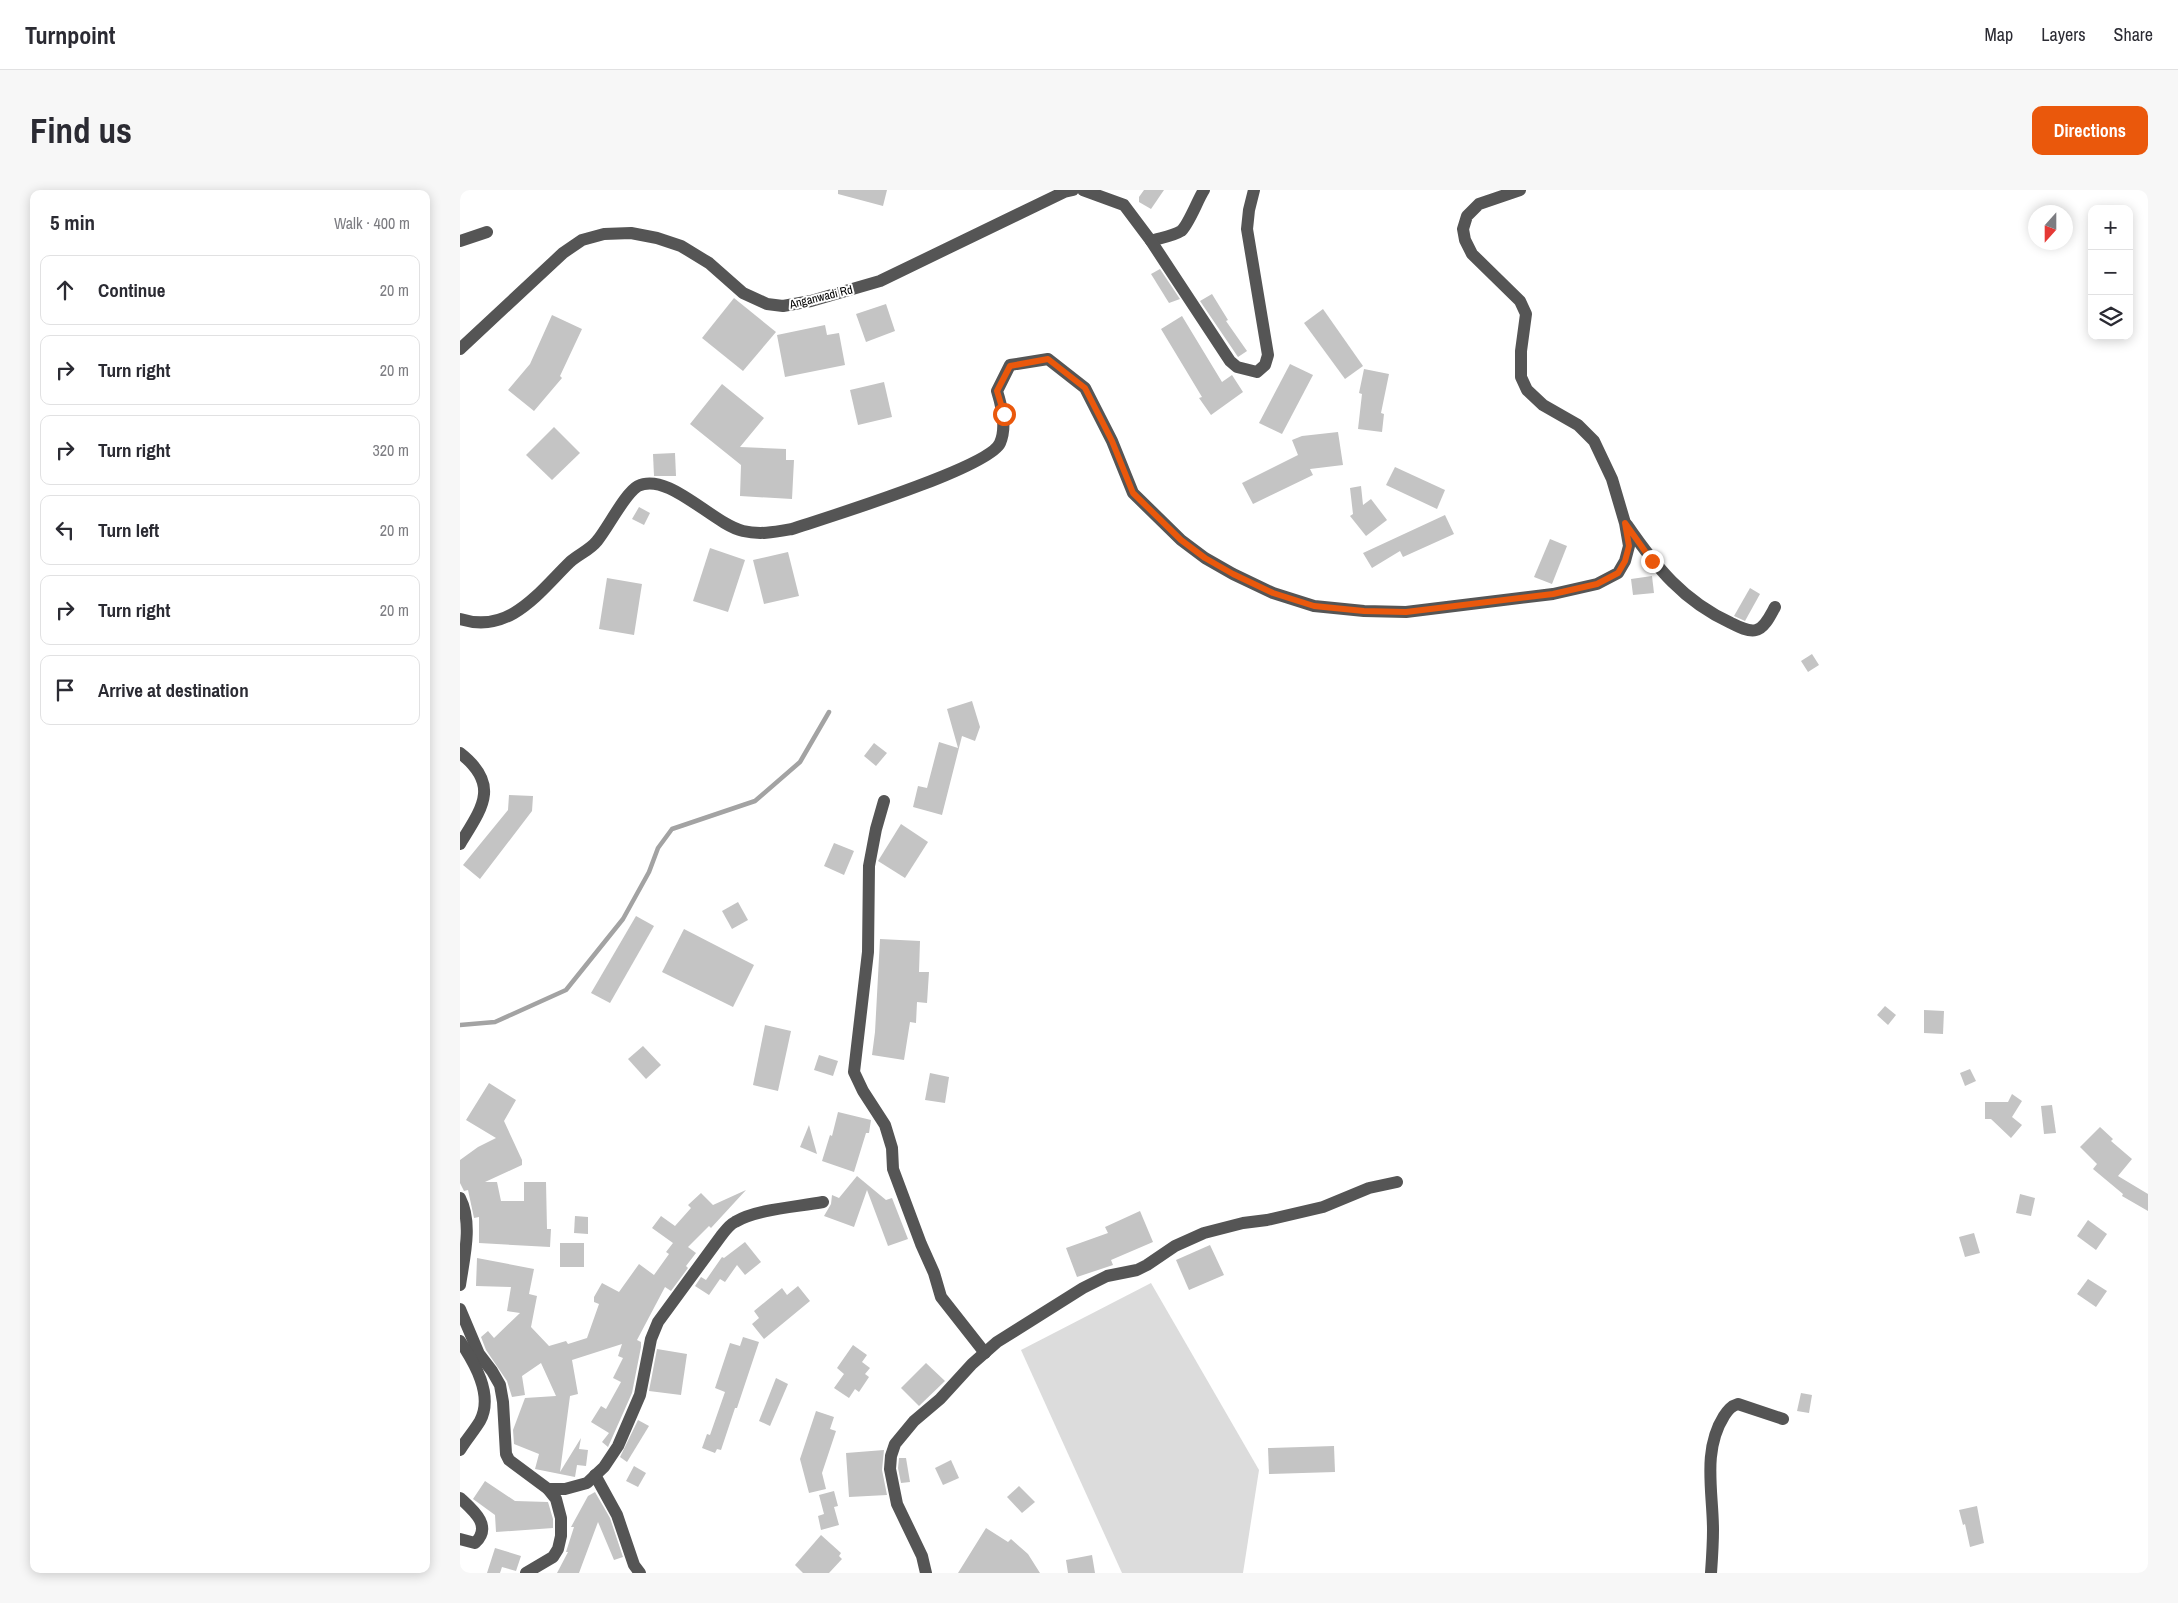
<!DOCTYPE html>
<meta charset="utf-8">
<style>
body{margin:0;font-family:"Archivo Narrow",sans-serif;background:#f7f7f7;color:#2b2b33}
.controls{position:absolute;right:15px;top:15px;display:grid;overflow:hidden;border-radius:10px;box-shadow:0 2px 12px #0003}
.controls button{width:45px;height:45px;display:grid;place-items:center;padding:0;border:0;border-bottom:1px solid #e1e1e2;background:#fff;color:#2b2b33;font:25px sans-serif}
.compass{position:absolute;left:1568px;top:15px;width:45px;height:45px;border-radius:50%;background:#fff;box-shadow:0 2px 12px #0003;rotate:201deg}
.stop{position:absolute;width:15px;height:15px;margin:-11px;border:4px solid #ea580c;border-radius:50%;background:#fff}
.stop.end{background:#ea580c;border-color:#fff;box-shadow:0 1px 5px #0008}
.list{margin:0;padding:0;list-style:none}
h2{display:flex;justify-content:space-between;align-items:center;height:65px;margin:0;padding:0 20px;font-size:21px}
h2 small{font-size:16px;font-weight:400;color:#7c7c81}
.list li{display:grid;grid-template-columns:32px 1fr auto;gap:15px;align-items:center;box-sizing:border-box;height:70px;margin:0 10px 10px;padding:0 10px;border:1px solid #e1e1e2;border-radius:10px}
.list b{display:block;font-size:19px;white-space:nowrap}
.list em{font-size:16px;font-style:normal;color:#7c7c81}
.icon{flex:none;width:28px;height:28px;fill:none;stroke:currentColor;stroke-width:2;stroke-linecap:round;stroke-linejoin:round}
.map{position:relative;flex:none;width:1688px;height:1383px;overflow:hidden;border-radius:10px}
header{display:flex;align-items:center;gap:30px;box-sizing:border-box;height:70px;padding:0 25px;background:#fff;border-bottom:1px solid #e1e1e2}
header strong{font-size:24px}
nav{display:flex;gap:28px;margin-inline-start:auto;font-size:18px}
.intro{display:flex;align-items:center;justify-content:space-between;box-sizing:border-box;height:120px;padding:0 30px}
h1{margin:0;font-size:35px}
.button{padding:12px 22px;border-radius:10px;background:#ea580c;color:#fff;font-size:18px;font-weight:700}
main{display:flex;gap:30px;padding:0 30px}
aside{flex:1;background:#fff;border-radius:10px;box-shadow:0 2px 12px #0003}
.map>svg:first-child{display:block}
</style>
<header>
<strong>Turnpoint</strong>
<nav><a>Map</a><a>Layers</a><a>Share</a></nav>
</header>
<div class="intro"><h1>Find us</h1><a class="button">Directions</a></div>
<main>
<aside>
<h2>5 min<small>Walk · 400 m</small></h2>
<ul class="list">
<li><svg class="icon" aria-label="ahead" viewBox="0 0 24 24"><path d="M12 20V5M6 11l6-6 6 6"/></svg><div><b>Continue</b></div><em>20 m</em></li>
<li><svg class="icon" aria-label="right" viewBox="0 0 24 24"><path d="M7 20v-9h11M14 6l5 5-5 5"/></svg><div><b>Turn right</b></div><em>20 m</em></li>
<li><svg class="icon" aria-label="right" viewBox="0 0 24 24"><path d="M7 20v-9h11M14 6l5 5-5 5"/></svg><div><b>Turn right</b></div><em>320 m</em></li>
<li><svg class="icon" aria-label="left" viewBox="0 0 24 24"><path d="M17 20v-9H6M10 6l-5 5 5 5"/></svg><div><b>Turn left</b></div><em>20 m</em></li>
<li><svg class="icon" aria-label="right" viewBox="0 0 24 24"><path d="M7 20v-9h11M14 6l5 5-5 5"/></svg><div><b>Turn right</b></div><em>20 m</em></li>
<li><svg class="icon" aria-label="arrive" viewBox="0 0 24 24"><path d="M6 21V4h12l-3 4 3 4H6"/></svg><div><b>Arrive at destination</b></div></li>
</ul>
</aside>
<div class="map">
<svg width="1688" height="1383" viewBox="0 0 1688 1383">
<rect width="100%" height="100%" fill="#fff"/>
<!-- green -->
<polygon fill="#dcdcdc" points="691,1093 799,1280 783,1383 662,1383 561,1160"/>
<g fill="none" stroke-linecap="round" stroke-linejoin="round">
<!-- stream -->
<polyline stroke="#a3a3a3" stroke-width="4.5" points="0,835 35,832 106,800 163,729 189,682 198,658 212,639 295,611 340,572 369,522"/>
</g>
<!-- building -->
<g fill="#c4c4c4">
<polygon points="378,0 427,0 423,16 378,4"/>
<polygon points="684,0 704,0 691,19 679,12 679,7"/>
<polygon points="700,79 720,109 709,113 691,84"/>
<polygon points="752,104 768,130 766,131 787,161 778,167 740,111"/>
<polygon points="274,108 316,142 283,181 242,148"/>
<polygon points="426,114 435,141 406,152 396,124"/>
<polygon points="863,119 903,176 885,189 844,133"/>
<polygon points="92,125 122,139 100,186 102,188 74,221 48,200 70,174"/>
<polygon points="722,126 762,192 772,185 783,202 751,225 739,208 742,207 701,139"/>
<polygon points="365,135 367,145 379,143 385,175 325,187 317,145"/>
<polygon points="830,174 853,185 822,244 799,233"/>
<polygon points="904,179 929,184 921,223 924,224 922,242 898,239 902,204 899,203"/>
<polygon points="424,192 432,227 398,235 390,200"/>
<polygon points="262,194 304,228 280,257 326,259 326,270 334,270 332,309 280,306 281,275 230,234"/>
<polygon points="94,237 120,263 92,290 66,265"/>
<polygon points="878,242 883,275 850,279 853,285 793,314 782,293 838,265 832,250 842,246"/>
<polygon points="215,263 216,286 194,286 193,264"/>
<polygon points="935,277 985,300 977,319 926,295"/>
<polygon points="901,296 903,315 911,309 927,330 906,346 890,326 893,324 890,298"/>
<polygon points="179,317 190,323 184,335 172,329"/>
<polygon points="985,325 994,344 943,367 940,361 912,378 903,363"/>
<polygon points="1090,349 1107,356 1092,394 1074,387"/>
<polygon points="250,358 285,370 268,422 233,411"/>
<polygon points="328,362 339,406 304,414 293,370"/>
<polygon points="1192,386 1194,403 1173,405 1171,389"/>
<polygon points="147,388 182,394 174,445 139,439"/>
<polygon points="1290,398 1300,404 1285,431 1274,426"/>
<polygon points="1352,464 1359,475 1348,482 1341,471"/>
<polygon points="512,511 520,537 515,551 502,546 482,625 453,617 458,596 467,598 479,552 498,558 487,519"/>
<polygon points="414,553 427,563 416,576 404,566"/>
<polygon points="49,605 73,606 72,621 20,689 3,675 48,620"/>
<polygon points="441,634 468,652 445,688 418,671"/>
<polygon points="374,653 394,661 384,685 364,676"/>
<polygon points="278,712 288,730 272,739 262,721"/>
<polygon points="176,726 194,736 150,813 131,803"/>
<polygon points="224,739 294,775 273,817 202,782"/>
<polygon points="420,749 460,751 459,782 469,782 467,813 457,812 456,833 450,832 444,870 412,865 415,842"/>
<polygon points="1425,816 1436,825 1428,835 1417,825"/>
<polygon points="1464,820 1484,821 1483,844 1464,843"/>
<polygon points="305,835 331,841 318,901 293,895"/>
<polygon points="183,856 201,875 186,889 168,869"/>
<polygon points="359,865 378,871 373,886 354,880"/>
<polygon points="1510,879 1516,891 1505,896 1500,883"/>
<polygon points="470,883 489,887 485,913 465,910"/>
<polygon points="29,893 56,910 44,931 62,970 62,975 25,992 37,992 41,1011 64,1011 64,992 86,992 87,1039 91,1039 90,1057 19,1053 19,1027 14,1028 8,1000 4,1001 0,993 0,970 18,957 36,948 6,930"/>
<polygon points="1552,904 1562,911 1552,927 1562,935 1551,948 1531,929 1525,929 1525,912 1548,912"/>
<polygon points="1592,915 1596,943 1584,944 1581,916"/>
<polygon points="378,922 411,930 409,943 406,943 394,982 362,971 370,945 372,946"/>
<polygon points="349,935 357,964 340,957"/>
<polygon points="1640,937 1653,949 1651,951 1672,969 1658,986 1688,1004 1688,1021 1662,1006 1663,1004 1633,979 1637,974 1620,957"/>
<polygon points="397,986 426,1010 432,1008 448,1049 428,1056 407,1000 394,1037 364,1026 371,1014 372,1005 379,1008"/>
<polygon points="286,1000 251,1038 249,1036 228,1057 236,1063 226,1076 228,1078 211,1101 205,1097 177,1150 181,1152 181,1157 172,1203 148,1257 142,1252 149,1243 131,1232 141,1216 146,1219 161,1192 153,1188 163,1168 158,1166 162,1154 112,1170 118,1204 110,1206 100,1282 121,1248 119,1259 128,1260 126,1276 117,1275 115,1287 75,1279 79,1264 54,1254 53,1240 65,1208 96,1206 81,1173 62,1186 65,1205 52,1207 47,1191 26,1160 21,1147 28,1141 34,1148 60,1123 47,1121 51,1097 16,1096 17,1068 74,1079 69,1104 77,1106 71,1137 89,1156 106,1151 108,1154 127,1148 139,1114 134,1112 134,1107 142,1093 159,1102 179,1074 194,1085 209,1064 206,1062 213,1053 192,1038 201,1026 215,1036 231,1018 228,1015 241,1003 253,1015"/>
<polygon points="1560,1004 1575,1008 1571,1026 1556,1023"/>
<polygon points="680,1021 693,1052 651,1070 653,1075 617,1087 606,1058 648,1043 645,1037"/>
<polygon points="115,1026 128,1027 128,1044 114,1043"/>
<polygon points="1628,1030 1647,1044 1636,1060 1617,1046"/>
<polygon points="1514,1043 1520,1063 1505,1067 1499,1047"/>
<polygon points="285,1052 301,1072 285,1085 277,1075 265,1092 260,1089 249,1105 235,1096 241,1087 246,1090 262,1067 264,1068"/>
<rect x="100" y="1053" width="24" height="24"/>
<polygon points="750,1055 764,1085 729,1100 716,1070"/>
<polygon points="1628,1089 1647,1101 1636,1117 1617,1104"/>
<polygon points="338,1096 350,1111 304,1149 292,1134 299,1128 294,1121 322,1098 327,1105"/>
<polygon points="283,1147 299,1152 277,1218 275,1218 261,1260 257,1259 255,1263 242,1258 247,1244 250,1245 265,1202 255,1198 270,1153 280,1156"/>
<polygon points="393,1155 407,1165 402,1172 410,1178 405,1184 409,1187 399,1202 395,1199 389,1208 374,1198 384,1184 377,1178"/>
<polygon points="197,1159 227,1164 221,1205 189,1201"/>
<polygon points="466,1173 485,1191 459,1216 441,1198"/>
<polygon points="316,1188 328,1194 310,1236 299,1231"/>
<polygon points="1341,1203 1352,1205 1349,1223 1337,1221"/>
<polygon points="356,1221 374,1227 370,1239 376,1241 362,1283 366,1299 349,1303 340,1269"/>
<polygon points="178,1230 189,1236 167,1272 160,1267"/>
<polygon points="874,1256 875,1282 809,1284 808,1258"/>
<polygon points="424,1260 422,1280 427,1305 389,1307 386,1263"/>
<polygon points="439,1268 446,1268 450,1292 441,1293 438,1278"/>
<polygon points="491,1270 499,1288 483,1295 475,1278"/>
<polygon points="174,1276 186,1283 178,1297 166,1291"/>
<polygon points="25,1291 55,1311 88,1312 93,1329 93,1338 36,1342 35,1325 13,1309"/>
<polygon points="559,1296 575,1312 562,1323 547,1307"/>
<polygon points="374,1301 378,1316 374,1317 379,1335 361,1340 358,1326 364,1324 359,1305"/>
<polygon points="135,1302 150,1328 163,1367 154,1370 138,1332 119,1383 97,1383 108,1362 106,1362 114,1337 111,1337 128,1306"/>
<polygon points="1517,1316 1524,1353 1510,1357 1505,1334 1503,1335 1499,1320"/>
<polygon points="526,1338 548,1352 551,1349 568,1364 580,1383 498,1383"/>
<polygon points="361,1345 381,1363 379,1366 382,1369 369,1383 343,1383 335,1375"/>
<polygon points="35,1358 61,1366 56,1381 42,1377 40,1383 27,1383"/>
<polygon points="632,1365 635,1383 608,1383 606,1370"/>
</g>
<g fill="none" stroke-linecap="round" stroke-linejoin="round">
<!-- minor -->
<g stroke="#555" stroke-width="12">
<path d="M623 0 664 15 691 51C700 48 713 46 721 41 728 36 738 9 744 0"/>
<polyline points="0,51 27,42"/>
<polyline points="691,51 770,171 777,177 797,182 805,175 808,165 787,39 789,20 794,0"/>
<polyline points="0,159 103,63 122,50 144,44 171,43 197,48 221,56 249,73 283,103 307,114 323,116 351,111 420,91 604,2 613,0"/>
<path d="M1167 335C1196 377 1223 411 1271 433 1277 436 1288 442 1296 440 1305 438 1311 424 1315 417"/>
<path d="M0 429C50 445 79 402 110 372 119 364 130 360 137 351 148 338 165 303 178 296 208 281 253 334 283 341 300 345 315 342 332 339 365 328 529 278 540 253 547 237 542 217 537 201L550 175 588 169 625 198 652 251 673 303 721 350 745 368 773 384 813 403 854 416 904 421 946 422 1093 404 1137 394 1158 383 1165 371 1169 356 1165 333 1152 289 1134 251 1118 235 1083 215 1067 200 1061 187V161L1066 124 1060 111 1012 64 1005 50 1003 39 1007 26 1019 14 1060 0"/>
<path d="M0 563C41 595 22 618 0 654"/>
<polyline points="424,611 416,639 409,676 408,762 394,882 403,901 425,935 432,958 433,979 461,1054 474,1083 481,1107 525,1163"/>
<path d="M0 1008C13 1033 4 1068 0 1095"/>
<polyline points="0,1119 19,1164 32,1181 40,1195 43,1212 46,1264 49,1270 88,1299 96,1309 101,1328 101,1346 98,1359 93,1367 66,1383"/>
<path d="M0 1151C14 1172 34 1205 20 1231 14 1241 6 1250 0 1260"/>
<polyline points="135,1285 157,1325 174,1375 180,1383"/>
<path d="M88 1299H105L127 1293 144 1277 158 1256 180 1205 191 1149 198 1132 261 1046C265 1041 269 1035 275 1032 297 1019 337 1017 363 1012"/>
<path d="M0 1308C13 1320 33 1336 15 1353L0 1349"/>
<polyline points="466,1383 462,1366 437,1314 430,1279 431,1266 435,1254 454,1231 480,1209 512,1174 537,1152 623,1098 647,1086 677,1080 687,1075 715,1056 744,1043 783,1033 807,1030 863,1017 909,998 937,992"/>
<path d="M1251 1383C1252 1369 1253 1354 1253 1340 1253 1302 1242 1261 1264 1226 1268 1220 1271 1216 1278 1214L1323 1229"/>
</g>
</g>
<g fill="none" stroke-linecap="round" stroke-linejoin="round">
<!-- route -->
<polyline stroke="#ea580c" stroke-width="6" points="544,224 537,201 550,176 588,169 625,198 652,251 673,303 721,350 745,368 773,384 813,403 854,416 904,421 946,422 1093,404 1137,394 1158,383 1165,371 1169,356 1165,333 1192,371"/>
</g>
<g text-anchor="middle" stroke-width="4" stroke-linejoin="round" paint-order="stroke">
<!-- street labels -->
<g font-size="12" fill="#000" stroke="#fff">
<text transform="translate(361 107) rotate(-14)" y="4">Anganwadi Rd</text>
</g>
</g>
</svg>
<div class="controls">
<button>+</button>
<button>−</button>
<button><svg class="icon" aria-label="layers" viewBox="0 0 24 24"><path d="M12 4l9 5-9 5-9-5zM3 14l9 5 9-5"/></svg></button>
</div>
<svg class="compass" viewBox="-18 -18 36 36"><path d="M0-13l5 13h-10z" fill="#e53935"/><path d="M0 13l5-13h-10z" fill="#7c7c81"/></svg>
<div class="stop" style="left:544px;top:224px"></div>
<div class="stop end" style="left:1192px;top:371px"></div>
</div>
</main>
